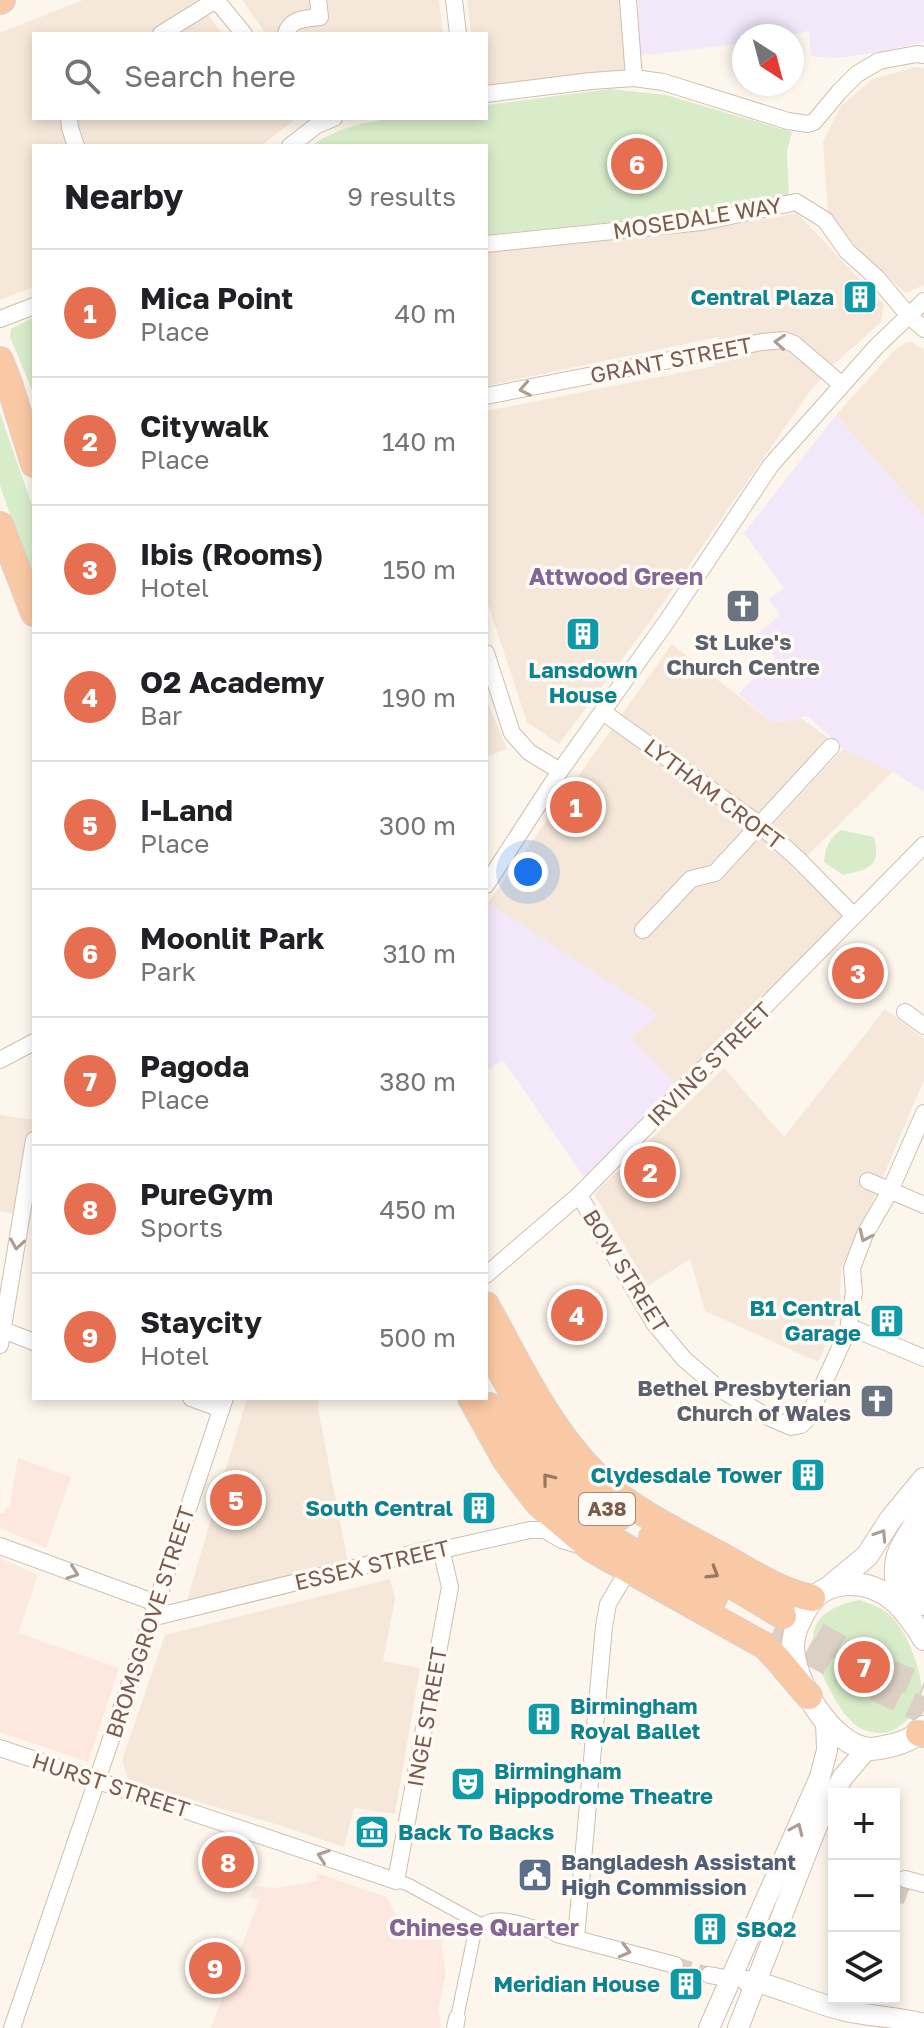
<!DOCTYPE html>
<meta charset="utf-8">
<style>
body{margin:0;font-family:"Golos Text",sans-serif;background:#f2f2f2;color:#202124}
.controls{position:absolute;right:24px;bottom:24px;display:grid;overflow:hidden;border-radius:0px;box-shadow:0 4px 12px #0003}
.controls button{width:72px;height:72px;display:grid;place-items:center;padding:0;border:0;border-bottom:2px solid #e0e0e0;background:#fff;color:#202124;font:40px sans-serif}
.compass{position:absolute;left:732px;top:24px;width:72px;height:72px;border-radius:50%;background:#fff;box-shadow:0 4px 12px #0003;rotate:144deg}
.you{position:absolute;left:528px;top:872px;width:28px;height:28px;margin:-20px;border:6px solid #fff;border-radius:50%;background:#1a73e8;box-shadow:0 0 0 12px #1a73e833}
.badge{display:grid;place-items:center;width:52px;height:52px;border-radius:50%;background:#e76f51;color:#fff;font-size:26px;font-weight:700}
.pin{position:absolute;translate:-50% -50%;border:4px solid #fff;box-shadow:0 2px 8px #0006}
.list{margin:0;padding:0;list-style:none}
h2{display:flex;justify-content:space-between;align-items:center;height:104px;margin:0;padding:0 32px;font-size:34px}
h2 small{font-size:26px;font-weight:400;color:#757577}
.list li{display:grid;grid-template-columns:52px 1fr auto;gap:24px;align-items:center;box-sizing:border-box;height:128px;padding:0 32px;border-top:2px solid #e0e0e0}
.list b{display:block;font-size:30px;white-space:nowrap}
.list p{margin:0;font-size:26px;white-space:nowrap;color:#757577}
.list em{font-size:26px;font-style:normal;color:#757577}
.icon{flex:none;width:44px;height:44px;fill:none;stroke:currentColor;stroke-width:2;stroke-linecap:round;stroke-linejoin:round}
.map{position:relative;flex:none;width:924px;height:2028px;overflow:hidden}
.search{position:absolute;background:#fff;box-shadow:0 4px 12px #0003;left:32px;top:32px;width:456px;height:88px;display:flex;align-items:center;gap:20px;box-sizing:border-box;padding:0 28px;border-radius:0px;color:#757577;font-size:30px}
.panel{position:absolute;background:#fff;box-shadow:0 4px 12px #0003;left:32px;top:144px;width:456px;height:1256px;border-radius:0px}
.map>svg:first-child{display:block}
</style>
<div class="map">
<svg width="924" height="2028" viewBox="0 0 924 2028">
<rect width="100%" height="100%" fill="#fdf6ec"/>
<!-- residential -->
<g fill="#f5e8da">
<polygon points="83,0 196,0 223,34 34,34 34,118 290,118 293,121 261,146 34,146 34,287 0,300 0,33"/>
<polygon points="242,0 439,0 443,34 266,34"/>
<polygon points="467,0 619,0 626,71 486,87 486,34 471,34"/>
<polygon points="916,67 924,68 924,285 906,293 864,256 828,214 823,142 841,106 873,79"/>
<polygon points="797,213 884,305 881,322 835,363 808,394 652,619 559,744 527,722 486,598 486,411 714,366 718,337 486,386 486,252 697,231"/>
<polygon points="911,342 924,350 924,516 836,415 893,352 905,343"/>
<polygon points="672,644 773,723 801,718 828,738 750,827 844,916 677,1086 630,1037 659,1015 488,903"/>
<polygon points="486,699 507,749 486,757"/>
<polygon points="843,749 893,771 806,857 772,825"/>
<polygon points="885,1009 924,1039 924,1080 871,1205 841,1268 840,1291 842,1308 818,1362 705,1311 690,1259 648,1286 594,1194 724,1068 784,1137"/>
<polygon points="0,1115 34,1120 34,1140 22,1215 0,1211"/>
<polygon points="247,1398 319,1398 318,1409 348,1562 187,1600"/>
<polygon points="390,1579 395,1599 383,1661 420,1668 395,1814 354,1808 344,1847 279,1825 129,1782 122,1760 165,1635"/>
</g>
<!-- commercial -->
<g fill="#fde8e0">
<polygon points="18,1458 71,1477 46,1548 0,1528 0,1513 4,1514 5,1508 9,1508"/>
<polygon points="0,1558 38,1575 18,1633 119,1668 88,1762 0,1732"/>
<polygon points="317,1873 386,1897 396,1914 415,1927 434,1929 443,1923 449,1927 450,1934 441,1942 446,1974 438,2009 441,2025 440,2028 211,2028 259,1900 250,1897 255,1886 275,1888 316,1881"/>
</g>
<!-- education -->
<g fill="#f3e8fa">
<polygon points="638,0 924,0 924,42 874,53 836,58 811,56 809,31 790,36 744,36 744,43 640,56"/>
<polygon points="836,415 924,516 924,792 893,771 843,749 808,716 773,723 738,694 775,657 756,635 780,615 769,599 784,588 744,533"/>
<polygon points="488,903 659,1015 630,1037 677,1086 586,1180 503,1060 486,1071 486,906"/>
</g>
<!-- green -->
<g fill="#d8ecc9">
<path d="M610 89 666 95 792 132 787 151 789 198 700 213 486 235V146H311C364 110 425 118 486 118V105Z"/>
<polygon points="34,317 34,395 10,337 11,329"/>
<polygon points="0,413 34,511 34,586 0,485"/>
<path d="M841 830 874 837C881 867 870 869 843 875L824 862C825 848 829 838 841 830Z"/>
<path d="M860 1600C871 1604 883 1608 892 1617 909 1635 924 1676 922 1701 919 1710 910 1718 902 1724 899 1726 896 1729 892 1731 885 1734 869 1733 862 1729 847 1722 835 1700 828 1686 806 1643 802 1611 860 1600Z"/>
</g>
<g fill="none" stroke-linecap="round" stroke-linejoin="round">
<!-- minor-tunnel -->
<g stroke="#dcd0c4" stroke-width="16" stroke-dasharray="16 8" stroke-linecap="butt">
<polyline points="896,1901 905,1879"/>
<polyline points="675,1965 709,1975"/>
</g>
<!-- trunk-tunnel -->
<g stroke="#dcd0c4" stroke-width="26" stroke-dasharray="26 13" stroke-linecap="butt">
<polyline points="783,1616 869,1664 924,1687"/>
<polyline points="773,1631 861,1681 924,1711"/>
</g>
<!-- pedestrian casing -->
<g stroke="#d1beb0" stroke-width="14">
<g id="pedestrian">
<polyline points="396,1881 407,1884 482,1925"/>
<path d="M457 2018 474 1936C477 1932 478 1928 482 1925 497 1910 538 1929 557 1934"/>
</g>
</g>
<!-- minor casing -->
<g stroke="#d1beb0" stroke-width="18">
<g id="minor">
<polyline points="216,0 244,34"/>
<polyline points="454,0 458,34"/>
<polyline points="628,0 634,78"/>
<polyline points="161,34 216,0"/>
<path d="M286 34C290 18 306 19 320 17L318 0"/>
<polyline points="486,94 591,81 634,78 663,82 788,121 808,124 814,122 839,92 857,74 879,61 917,54 924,55"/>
<polyline points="69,118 70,128 76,146"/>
<polyline points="290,146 317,125 334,118"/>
<polyline points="486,244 702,222 796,202 825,220 847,251 877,278 909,316 924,329"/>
<polyline points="0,319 34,306"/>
<polyline points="486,396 762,342 784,340 794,344 842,385"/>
<polyline points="486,653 512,733 529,752 560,771"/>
<polyline points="603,712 760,825 799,860 854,916"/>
<polyline points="486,885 560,771 667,621 771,465 876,347 924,301"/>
<polyline points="643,930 691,879 715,873 831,747"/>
<polyline points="905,1012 924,1026"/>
<polyline points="0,1060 34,1042"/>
<polyline points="868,1181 924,1205"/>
<polyline points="579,1195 654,1323 684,1359 718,1388 768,1417 791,1427 801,1425 808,1418 848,1330 854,1292 852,1268 865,1234 890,1191 924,1113"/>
<polyline points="486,1275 579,1195 924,845"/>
<polyline points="0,1329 34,1342"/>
<polyline points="848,1330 857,1330 924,1358"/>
<polyline points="0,1345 34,1140"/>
<polyline points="191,1398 221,1409"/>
<polyline points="0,1546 156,1603"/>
<polyline points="151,1618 431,1549 442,1553 450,1548 530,1530 545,1530 562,1540 579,1545"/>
<polyline points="0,1748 396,1881 450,1587 442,1553"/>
<polyline points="905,1879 924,1884"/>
<polyline points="557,1934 675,1965"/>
<polyline points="576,1938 604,1626 608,1604 628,1570"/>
<polyline points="709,1975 731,1979"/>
<polyline points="12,2028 109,1745 225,1398"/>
<polyline points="455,2028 457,2018"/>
</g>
</g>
<!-- tertiary casing -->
<g stroke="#d1beb0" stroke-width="22">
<g id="tertiary">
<path d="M747 1981 757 1982C786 1990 814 2003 842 2010 869 2017 898 2016 924 2024"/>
<polyline points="709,2028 820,1777 827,1750 826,1721"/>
<polyline points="738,2028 820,1818 843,1777 867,1749"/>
</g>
</g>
<!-- secondary casing -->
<g stroke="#d6c0b0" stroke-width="24">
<g id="secondary">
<polyline points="917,1523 916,1573 924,1604"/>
<polyline points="832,1585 867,1556 891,1519 924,1479"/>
<path d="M905 1611C897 1589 890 1566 903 1544 912 1529 921 1517 924 1499"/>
<path d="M924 1639C906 1610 886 1583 849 1584 827 1585 815 1593 805 1611 799 1622 793 1633 793 1646 793 1681 831 1745 869 1749 877 1749 885 1747 893 1745 905 1742 916 1737 924 1727"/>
</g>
</g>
<!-- trunk casing -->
<g stroke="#dad1cd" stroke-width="28">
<g id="trunk">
<polyline points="0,1 2,0"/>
<polyline points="0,360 9,383 34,464"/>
<polyline points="0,525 34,613"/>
<path d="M486 1305C526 1377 562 1459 633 1506 660 1524 690 1539 718 1554 748 1570 779 1592 812 1598"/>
<path d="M486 1344C520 1408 556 1475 619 1517"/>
<path d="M471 1398 505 1459 521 1481 539 1504 592 1549 765 1646C781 1661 793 1679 809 1696"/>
<polyline points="489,1406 577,1514 596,1530 714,1598"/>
<polyline points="652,1537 783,1616"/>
<polyline points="919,1733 924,1734"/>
</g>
</g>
<!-- pedestrian -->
<use href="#pedestrian" stroke="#fff" stroke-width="12"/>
<!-- minor -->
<use href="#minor" stroke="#fff" stroke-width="16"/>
<!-- tertiary -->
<use href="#tertiary" stroke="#fff" stroke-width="20"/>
<!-- secondary -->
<use href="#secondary" stroke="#fff" stroke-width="22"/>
<!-- trunk -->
<use href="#trunk" stroke="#f9c8a4" stroke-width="26"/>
</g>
<!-- one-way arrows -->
<defs><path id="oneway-chevron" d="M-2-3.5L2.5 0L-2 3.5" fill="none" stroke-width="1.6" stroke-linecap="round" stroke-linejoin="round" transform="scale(2)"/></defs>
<g stroke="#af9d94">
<use href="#oneway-chevron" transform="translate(780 342) rotate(-176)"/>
<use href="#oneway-chevron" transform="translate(525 389) rotate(169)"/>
<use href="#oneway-chevron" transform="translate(865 1236) rotate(115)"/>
<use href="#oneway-chevron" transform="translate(17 1244) rotate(99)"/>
<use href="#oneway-chevron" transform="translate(881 1535) rotate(-57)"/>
<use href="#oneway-chevron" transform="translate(73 1573) rotate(20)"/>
<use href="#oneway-chevron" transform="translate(797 1829) rotate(-66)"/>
<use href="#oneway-chevron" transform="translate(323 1856) rotate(-161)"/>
<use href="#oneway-chevron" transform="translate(625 1951) rotate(15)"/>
</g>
<g stroke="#9a7763">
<use href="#oneway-chevron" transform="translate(548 1479) rotate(-129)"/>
<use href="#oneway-chevron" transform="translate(713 1573) rotate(31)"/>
</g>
<!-- icons -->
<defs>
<g id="building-square" transform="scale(1.8)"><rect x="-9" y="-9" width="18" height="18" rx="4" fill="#0f9aa8" stroke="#fffaf3"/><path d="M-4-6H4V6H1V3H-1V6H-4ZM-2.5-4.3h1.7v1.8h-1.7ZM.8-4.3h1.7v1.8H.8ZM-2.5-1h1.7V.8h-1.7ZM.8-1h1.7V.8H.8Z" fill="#fff"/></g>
<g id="church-square" transform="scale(1.8)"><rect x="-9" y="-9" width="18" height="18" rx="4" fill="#6b7280" stroke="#fffaf3"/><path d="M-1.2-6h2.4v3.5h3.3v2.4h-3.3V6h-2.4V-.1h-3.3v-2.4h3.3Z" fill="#fff"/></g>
<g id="theatre-square" transform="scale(1.8)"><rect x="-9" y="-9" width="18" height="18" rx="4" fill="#0f9aa8" stroke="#fffaf3"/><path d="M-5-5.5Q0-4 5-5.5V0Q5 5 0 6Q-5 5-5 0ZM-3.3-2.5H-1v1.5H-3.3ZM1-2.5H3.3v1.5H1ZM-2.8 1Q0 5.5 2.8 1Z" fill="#fff"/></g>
<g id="museum-square" transform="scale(1.8)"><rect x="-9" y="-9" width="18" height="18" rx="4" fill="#0f9aa8" stroke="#fffaf3"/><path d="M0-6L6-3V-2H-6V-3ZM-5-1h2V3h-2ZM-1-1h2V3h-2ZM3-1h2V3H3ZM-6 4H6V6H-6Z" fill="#fff"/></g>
<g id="civic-square" transform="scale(1.8)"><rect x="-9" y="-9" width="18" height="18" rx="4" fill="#5c6f8a" stroke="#fffaf3"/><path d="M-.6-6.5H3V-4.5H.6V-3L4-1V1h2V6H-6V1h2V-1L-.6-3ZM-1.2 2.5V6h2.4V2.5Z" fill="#fff"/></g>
</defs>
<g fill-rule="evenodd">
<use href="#building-square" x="860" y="297"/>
<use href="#church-square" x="743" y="606"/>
<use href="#building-square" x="583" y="634"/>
<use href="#building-square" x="887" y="1321"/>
<use href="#church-square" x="877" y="1401"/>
<use href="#building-square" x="808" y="1475"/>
<use href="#building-square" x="479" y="1508"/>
<use href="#building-square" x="544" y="1719"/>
<use href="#theatre-square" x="468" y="1784"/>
<use href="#museum-square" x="372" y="1832"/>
<use href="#civic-square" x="535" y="1875"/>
<use href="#building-square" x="710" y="1929"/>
<use href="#building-square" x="686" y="1984"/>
</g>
<g text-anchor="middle" stroke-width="7" stroke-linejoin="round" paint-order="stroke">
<!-- shield labels -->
<rect fill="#fffaf3" stroke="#a28b7f" stroke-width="2" x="579" y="1493" width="56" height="32" rx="6"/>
<g font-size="20" font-weight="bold" fill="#7a5c4d">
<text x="607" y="1516">A38</text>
</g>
<!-- street labels -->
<g font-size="22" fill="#7a5c4d" stroke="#fffaf3">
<text transform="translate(697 218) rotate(-9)" y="8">MOSEDALE WAY</text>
<text transform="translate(671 360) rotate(-11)" y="8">GRANT STREET</text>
<text transform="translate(714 794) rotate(37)" y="8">LYTHAM CROFT</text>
<text transform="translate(709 1064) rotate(-45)" y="8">IRVING STREET</text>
<text transform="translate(626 1271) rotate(58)" y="8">BOW STREET</text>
<text transform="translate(372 1565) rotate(-13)" y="8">ESSEX STREET</text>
<text transform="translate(150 1622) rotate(-72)" y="8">BROMSGROVE STREET</text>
<text transform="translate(427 1717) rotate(-80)" y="8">INGE STREET</text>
<text transform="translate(111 1785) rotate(18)" y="8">HURST STREET</text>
</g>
<!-- culture labels -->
<g font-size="22" font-weight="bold" fill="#0d838f" stroke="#fffaf3" text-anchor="end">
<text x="834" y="305">Central Plaza</text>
<text x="583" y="678" text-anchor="middle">Lansdown<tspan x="583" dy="25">House</tspan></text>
<text x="861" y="1316">B1 Central<tspan x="861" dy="25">Garage</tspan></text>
<text x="782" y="1483">Clydesdale Tower</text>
<text x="453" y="1516">South Central</text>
<text x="570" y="1714" text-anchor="start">Birmingham<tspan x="570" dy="25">Royal Ballet</tspan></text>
<text x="494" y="1779" text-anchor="start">Birmingham<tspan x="494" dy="25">Hippodrome Theatre</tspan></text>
<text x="398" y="1840" text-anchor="start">Back To Backs</text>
<text x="736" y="1937" text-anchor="start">SBQ2</text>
<text x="660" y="1992">Meridian House</text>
</g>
<!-- worship labels -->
<g font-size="22" font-weight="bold" fill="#5b616d" stroke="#fffaf3">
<text x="743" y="650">St Luke's<tspan x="743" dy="25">Church Centre</tspan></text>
<text x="851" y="1396" text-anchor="end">Bethel Presbyterian<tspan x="851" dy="25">Church of Wales</tspan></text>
</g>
<!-- service labels -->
<g font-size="22" font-weight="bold" fill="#4e5e75" stroke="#fffaf3" text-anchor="start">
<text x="561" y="1870">Bangladesh Assistant<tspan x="561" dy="25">High Commission</tspan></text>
</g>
<!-- neighbourhood labels -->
<g font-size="24" font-weight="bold" fill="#846695" stroke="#fffaf3">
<text x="616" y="585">Attwood Green</text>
<text x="484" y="1936">Chinese Quarter</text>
</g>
</g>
</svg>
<div class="controls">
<button>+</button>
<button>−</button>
<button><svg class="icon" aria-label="layers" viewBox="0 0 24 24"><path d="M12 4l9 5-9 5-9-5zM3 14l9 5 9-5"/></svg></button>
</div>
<svg class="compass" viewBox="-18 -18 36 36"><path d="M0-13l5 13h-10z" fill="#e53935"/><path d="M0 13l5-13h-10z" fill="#757577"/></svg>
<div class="you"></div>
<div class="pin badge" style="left:576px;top:807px">1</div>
<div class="pin badge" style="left:650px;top:1172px">2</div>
<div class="pin badge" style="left:858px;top:973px">3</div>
<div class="pin badge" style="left:577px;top:1315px">4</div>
<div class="pin badge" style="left:236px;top:1500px">5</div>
<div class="pin badge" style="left:637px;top:164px">6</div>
<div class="pin badge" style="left:864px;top:1667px">7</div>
<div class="pin badge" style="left:228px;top:1862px">8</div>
<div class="pin badge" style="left:215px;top:1968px">9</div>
<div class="search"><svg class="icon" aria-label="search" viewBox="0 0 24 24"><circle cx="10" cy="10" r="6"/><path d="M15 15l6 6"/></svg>Search here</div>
<section class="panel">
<h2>Nearby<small>9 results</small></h2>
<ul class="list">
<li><span class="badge">1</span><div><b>Mica Point</b><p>Place</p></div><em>40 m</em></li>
<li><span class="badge">2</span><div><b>Citywalk</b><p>Place</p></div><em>140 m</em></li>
<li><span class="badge">3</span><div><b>Ibis (Rooms)</b><p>Hotel</p></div><em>150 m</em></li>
<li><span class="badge">4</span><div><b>O2 Academy</b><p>Bar</p></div><em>190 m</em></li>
<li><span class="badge">5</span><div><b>I-Land</b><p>Place</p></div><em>300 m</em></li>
<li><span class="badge">6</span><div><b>Moonlit Park</b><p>Park</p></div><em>310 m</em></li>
<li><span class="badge">7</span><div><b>Pagoda</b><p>Place</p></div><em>380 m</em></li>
<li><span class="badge">8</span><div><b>PureGym</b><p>Sports</p></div><em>450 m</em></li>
<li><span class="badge">9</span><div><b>Staycity</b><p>Hotel</p></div><em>500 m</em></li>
</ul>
</section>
</div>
